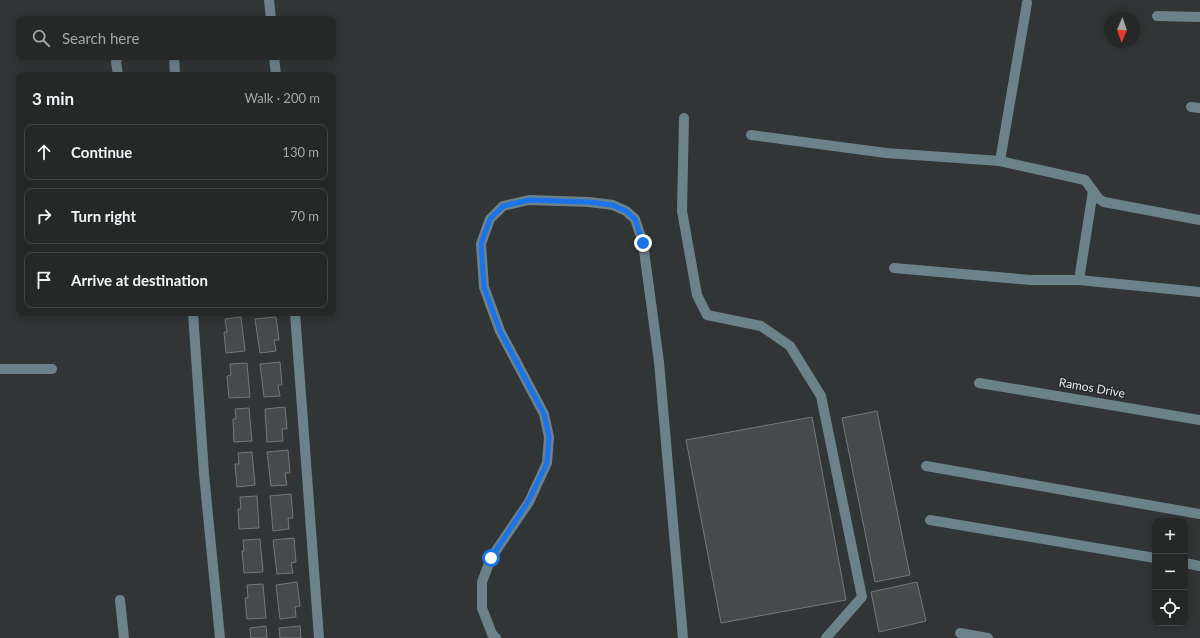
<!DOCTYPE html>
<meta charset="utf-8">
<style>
body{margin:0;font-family:Lato,sans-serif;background:#2e3030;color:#f1f3f6}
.controls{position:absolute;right:12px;bottom:12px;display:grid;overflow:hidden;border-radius:8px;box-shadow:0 2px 10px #0003}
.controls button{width:36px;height:36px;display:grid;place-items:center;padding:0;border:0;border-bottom:1px solid #424445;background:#262828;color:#f1f3f6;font:20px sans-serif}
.compass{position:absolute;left:1104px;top:12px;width:36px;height:36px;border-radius:50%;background:#262828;box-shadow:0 2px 10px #0003;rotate:182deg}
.stop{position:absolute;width:12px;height:12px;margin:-9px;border:3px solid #1a73e8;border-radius:50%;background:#fff}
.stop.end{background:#1a73e8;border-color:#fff;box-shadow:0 1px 4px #0008}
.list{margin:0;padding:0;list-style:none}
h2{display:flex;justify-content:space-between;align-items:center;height:52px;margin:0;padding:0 16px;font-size:17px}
h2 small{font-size:13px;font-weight:400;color:#a4a6a8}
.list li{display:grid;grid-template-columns:26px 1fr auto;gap:12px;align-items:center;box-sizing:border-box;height:56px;margin:0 8px 8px;padding:0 8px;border:1px solid #424445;border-radius:8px}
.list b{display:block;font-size:15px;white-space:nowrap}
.list em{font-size:13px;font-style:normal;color:#a4a6a8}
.icon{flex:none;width:22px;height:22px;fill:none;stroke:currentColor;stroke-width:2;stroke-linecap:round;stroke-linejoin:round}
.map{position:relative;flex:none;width:1200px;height:638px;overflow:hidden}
.search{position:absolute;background:#262828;box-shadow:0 2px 10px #0003;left:16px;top:16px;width:320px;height:44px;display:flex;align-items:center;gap:10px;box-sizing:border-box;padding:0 14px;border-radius:8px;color:#a4a6a8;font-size:15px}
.panel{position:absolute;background:#262828;box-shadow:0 2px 10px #0003;left:16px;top:72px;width:320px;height:244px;border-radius:8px}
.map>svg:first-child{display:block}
</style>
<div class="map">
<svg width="1200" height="638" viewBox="0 0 1200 638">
<rect width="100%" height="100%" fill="#323536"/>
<!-- building -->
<g fill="#474a4b" stroke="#75787a">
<polygon points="241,317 245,351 226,353 224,332 227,332 225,319"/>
<polygon points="276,317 279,340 274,340 276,351 260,353 255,319"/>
<polygon points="280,362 282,385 278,385 280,396 264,397 260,364"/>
<polygon points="247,363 250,397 229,398 227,376 231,375 230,364"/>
<polygon points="285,407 287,429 282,429 283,441 267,442 265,409"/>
<polygon points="249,408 252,441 234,442 233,419 236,419 235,409"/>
<polygon points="877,411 910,575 875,582 842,418"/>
<polygon points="812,417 846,600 721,623 686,440"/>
<polygon points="288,450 290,473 285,473 287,485 271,486 267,452"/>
<polygon points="252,452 255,485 237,487 235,464 239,464 238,453"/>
<polygon points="291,494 293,518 288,518 289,529 273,531 270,496"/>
<polygon points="257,496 259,528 239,529 238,509 241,509 240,497"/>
<polygon points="294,538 296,562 291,563 293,573 277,574 273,540"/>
<polygon points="260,539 263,572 244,573 242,551 244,551 243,540"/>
<polygon points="297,582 300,606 295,607 296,617 280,619 276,585"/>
<polygon points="917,582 926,621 879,632 871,592"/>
<polygon points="263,584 266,618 247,619 245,598 248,598 247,585"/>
<polygon points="266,626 267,638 251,638 250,628"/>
<polygon points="300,626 301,638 280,638 279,628"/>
</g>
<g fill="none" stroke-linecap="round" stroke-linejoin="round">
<!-- minor -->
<g stroke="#6c828b" stroke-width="10">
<polyline points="269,0 271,19"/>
<polyline points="1157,16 1200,17"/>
<polyline points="174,57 175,75"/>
<polyline points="274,57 276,75"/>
<polyline points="118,75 116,62 118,57"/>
<polyline points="1191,107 1200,108"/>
<polyline points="684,118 682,211 697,295 707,315 761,326 790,346 821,396 862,597 826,638"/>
<polyline points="751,135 886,153 1000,161 1085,180 1099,199 1104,202 1200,220"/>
<polyline points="1000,161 1027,3"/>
<polyline points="894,268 1031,280 1079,280 1200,292"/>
<polyline points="1079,280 1093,191"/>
<polyline points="193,313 204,474 220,638"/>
<polyline points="295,313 319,638"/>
<polyline points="0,369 52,369"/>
<polyline points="979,383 1200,420"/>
<polyline points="926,466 1200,514"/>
<polyline points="930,520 1155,558"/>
<polyline points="1185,563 1200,566"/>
<polyline points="120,600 124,638"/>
<polyline points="960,633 988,638"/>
<polyline points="496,638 492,634 482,608 482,582 491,558 529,502 547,463 549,437 544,414 500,331 484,287 481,244 490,219 503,206 529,200 589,202 613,205 626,211 635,219 643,243 659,362 683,638"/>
</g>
</g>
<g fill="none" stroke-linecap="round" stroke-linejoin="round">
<!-- route -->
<polyline stroke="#1a73e8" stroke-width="5" points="491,558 528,502 547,463 549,437 544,414 500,331 484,287 481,244 490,219 503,206 529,200 589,202 612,205 626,211 635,219 643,243"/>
</g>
<g text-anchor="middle" stroke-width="3" stroke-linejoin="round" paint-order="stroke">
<!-- street labels -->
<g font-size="12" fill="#e8eaeb" stroke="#282b2c">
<text transform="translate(1092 388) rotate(10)" y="4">Ramos Drive</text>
</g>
</g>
</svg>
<div class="controls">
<button>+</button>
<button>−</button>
<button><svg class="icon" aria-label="locate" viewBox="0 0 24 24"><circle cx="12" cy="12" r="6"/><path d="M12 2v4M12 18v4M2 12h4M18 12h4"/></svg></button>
</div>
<svg class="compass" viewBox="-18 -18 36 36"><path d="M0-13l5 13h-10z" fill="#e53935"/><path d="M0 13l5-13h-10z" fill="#a4a6a8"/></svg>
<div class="stop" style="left:491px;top:558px"></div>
<div class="stop end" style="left:643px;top:243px"></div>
<div class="search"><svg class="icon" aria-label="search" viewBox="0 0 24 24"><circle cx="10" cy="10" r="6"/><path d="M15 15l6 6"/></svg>Search here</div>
<section class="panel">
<h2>3 min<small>Walk · 200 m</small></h2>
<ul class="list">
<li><svg class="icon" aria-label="ahead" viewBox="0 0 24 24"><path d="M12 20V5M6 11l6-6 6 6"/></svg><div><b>Continue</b></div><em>130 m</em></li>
<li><svg class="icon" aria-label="right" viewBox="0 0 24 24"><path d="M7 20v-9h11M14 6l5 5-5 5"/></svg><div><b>Turn right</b></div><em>70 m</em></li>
<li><svg class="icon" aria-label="arrive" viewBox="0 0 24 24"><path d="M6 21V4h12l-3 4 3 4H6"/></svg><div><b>Arrive at destination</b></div></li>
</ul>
</section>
</div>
